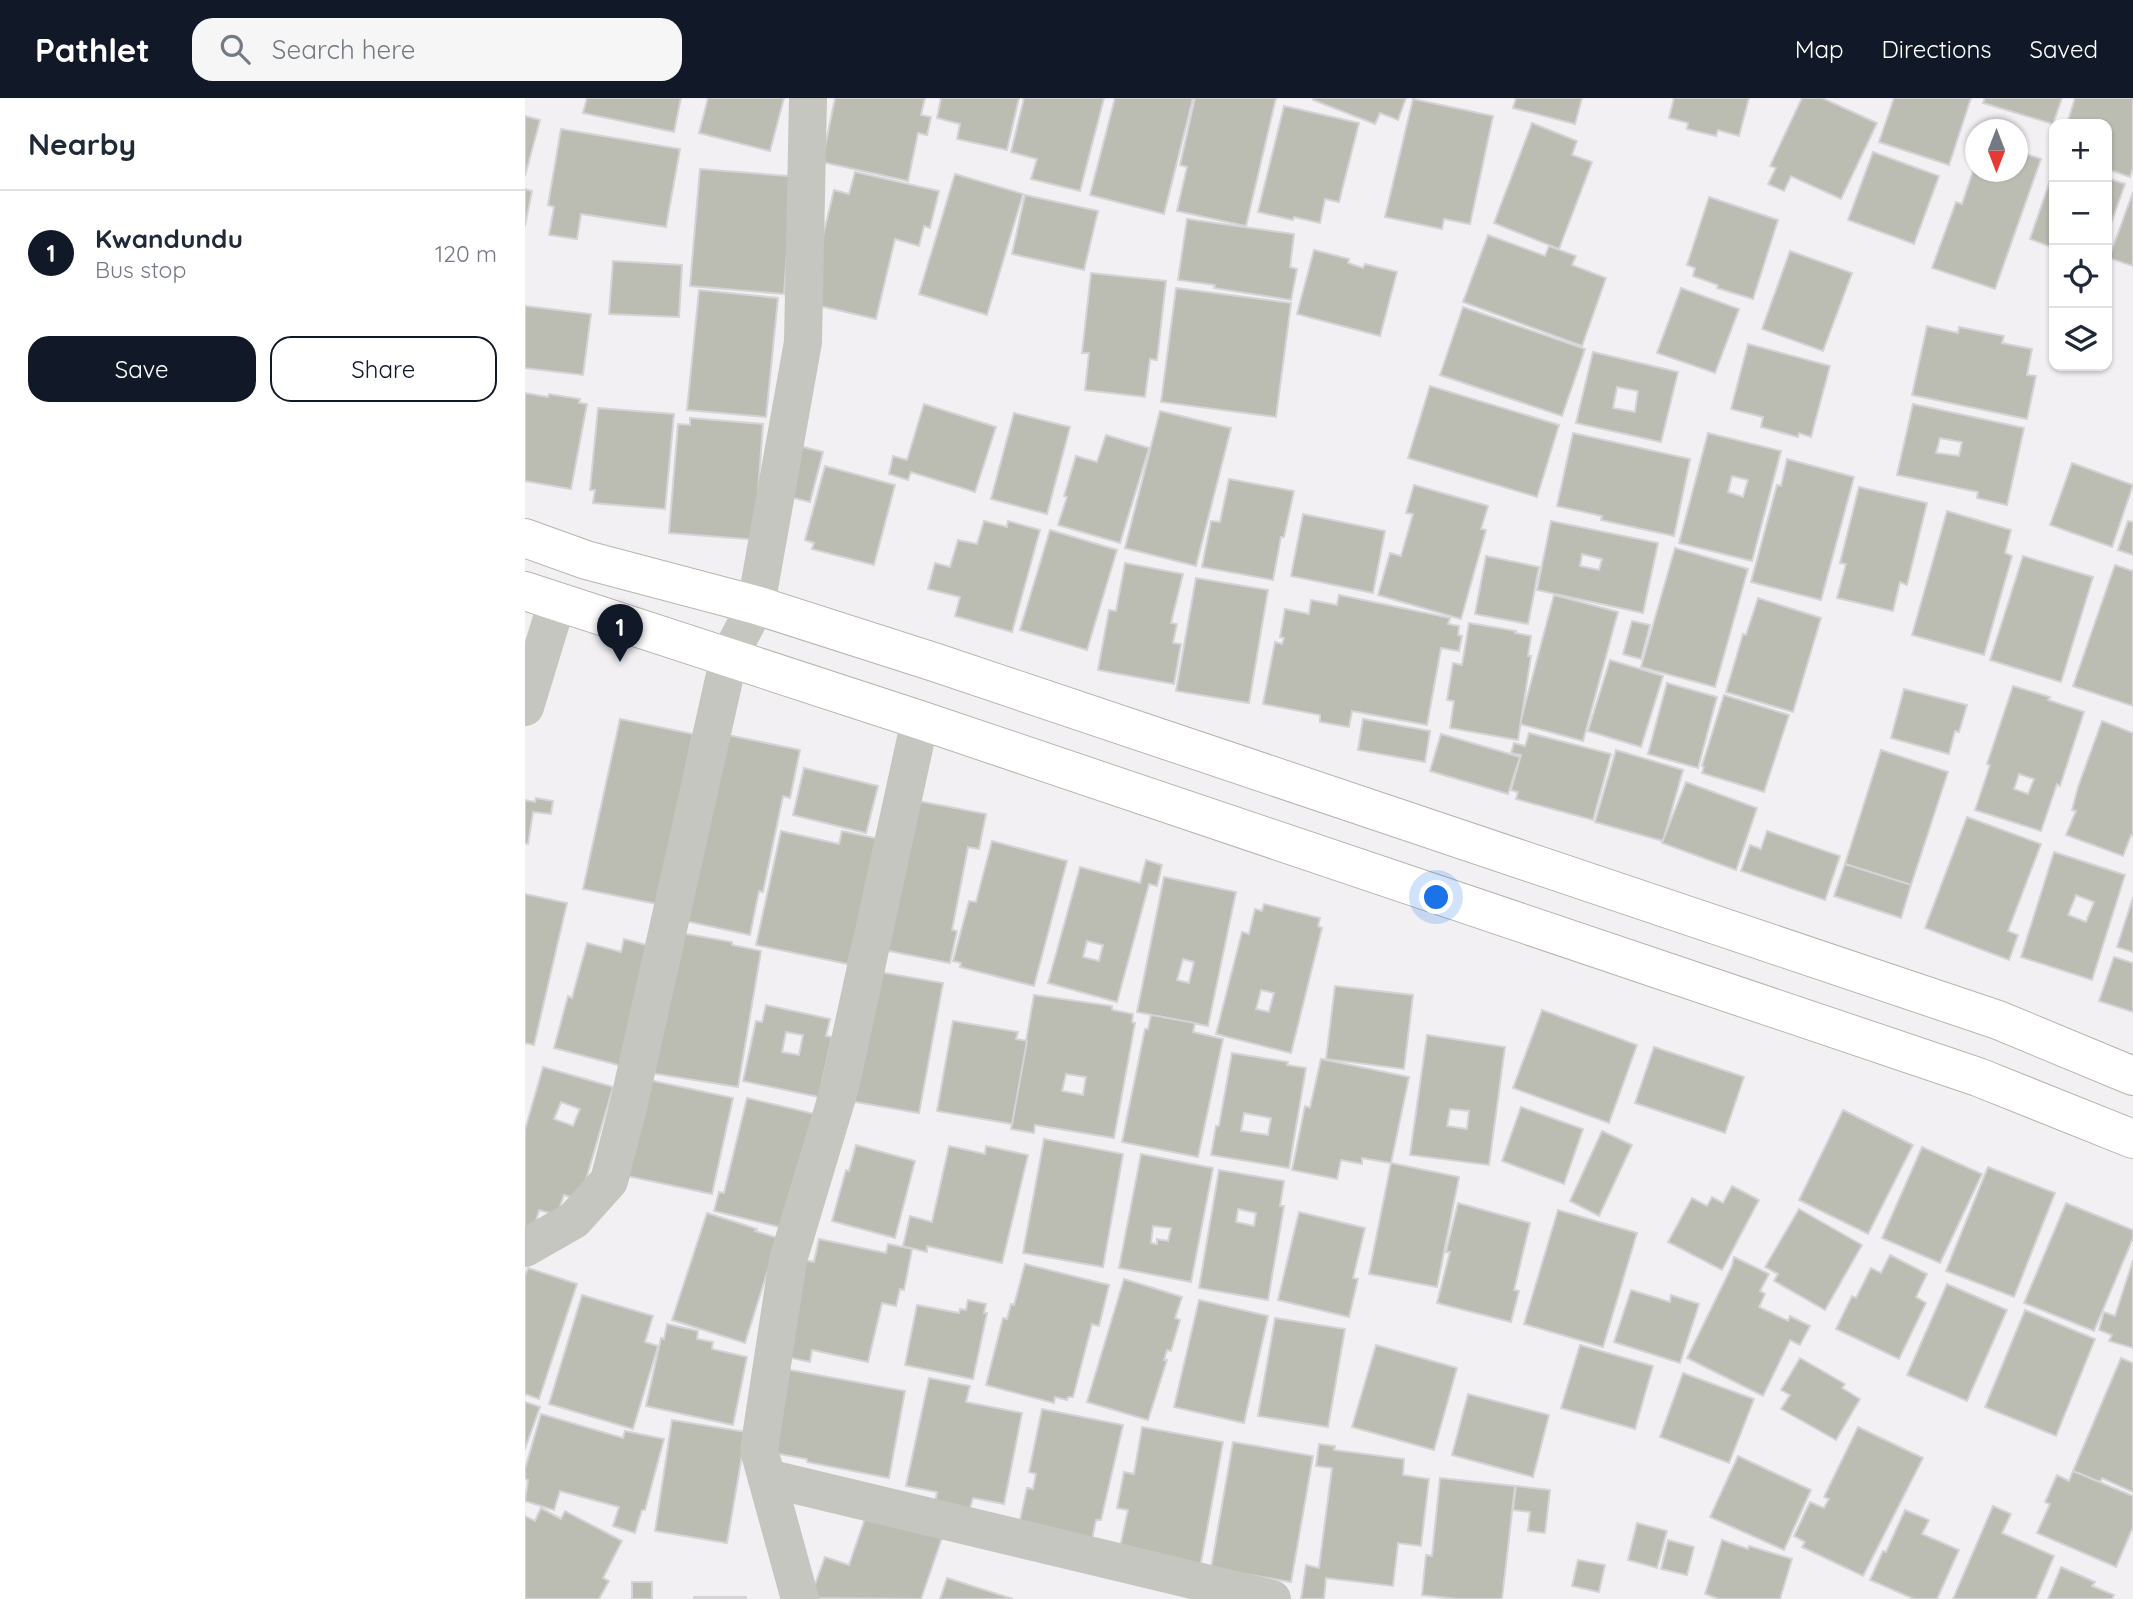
<!DOCTYPE html>
<meta charset="utf-8">
<style>
body{margin:0;font-family:Quicksand,sans-serif;background:#f6f6f7;color:#1f2937}
.controls{position:absolute;right:21px;top:21px;display:grid;overflow:hidden;border-radius:14px;box-shadow:0 2px 5px #0004}
.controls button{width:63px;height:63px;display:grid;place-items:center;padding:0;border:0;border-bottom:2px solid #e0e1e3;background:#fff;color:#1f2937;font:35px sans-serif}
.compass{position:absolute;left:1440px;top:21px;width:63px;height:63px;border-radius:50%;background:#fff;box-shadow:0 2px 5px #0004;rotate:180deg}
.you{position:absolute;left:912px;top:800px;width:24px;height:24px;margin:-18px;border:5px solid #fff;border-radius:50%;background:#1a73e8;box-shadow:0 0 0 10px #1a73e833}
.badge{display:grid;place-items:center;width:46px;height:46px;border-radius:50%;background:#111827;color:#fff;font-size:23px;font-weight:700}
.pin{position:absolute;translate:-50% -58px;filter:drop-shadow(0 2px 4px #0008)}
.pin::after{content:'';position:absolute;top:37px;width:24px;height:21px;background:inherit;clip-path:polygon(0 0,100% 0,50% 100%)}
.list{margin:0;padding:0;list-style:none}
h2{display:flex;justify-content:space-between;align-items:center;height:91px;margin:0;padding:0 28px;font-size:30px}
h2 small{font-size:23px;font-weight:400;color:#747a83}
.list li{display:grid;grid-template-columns:46px 1fr auto;gap:21px;align-items:center;box-sizing:border-box;height:126px;padding:0 28px;border-top:2px solid #e0e1e3}
.list b{display:block;font-size:26px;white-space:nowrap}
.list p{margin:0;font-size:23px;white-space:nowrap;color:#747a83}
.list em{font-size:23px;font-style:normal;color:#747a83}
.actions{display:flex;gap:14px;padding:21px 28px}
.actions a{flex:1;padding:16px 0;border:2px solid #111827;border-radius:21px;text-align:center;font-size:24px;color:#111827}
.actions .main{background:#111827;color:#fff}
.icon{flex:none;width:38px;height:38px;fill:none;stroke:currentColor;stroke-width:2;stroke-linecap:round;stroke-linejoin:round}
.map{position:relative;flex:none;width:1608px;height:1501px;overflow:hidden}
header{display:flex;align-items:center;gap:42px;box-sizing:border-box;height:98px;padding:0 35px;background:#111827;color:#fff}
header strong{font-size:33px}
nav{display:flex;gap:38px;margin-inline-start:auto;font-size:24px}
.search{width:490px;height:63px;background:#f6f6f7;display:flex;align-items:center;gap:18px;box-sizing:border-box;padding:0 24px;border-radius:21px;color:#747a83;font-size:26px}
main{display:flex}
aside{flex:1;background:#fff}
.map>svg:first-child{display:block}
</style>
<header>
<strong>Pathlet</strong>
<div class="search"><svg class="icon" aria-label="search" viewBox="0 0 24 24"><circle cx="10" cy="10" r="6"/><path d="M15 15l6 6"/></svg>Search here</div>
<nav><a>Map</a><a>Directions</a><a>Saved</a></nav>
</header>
<main>
<aside>
<h2>Nearby<small></small></h2>
<ul class="list">
<li><span class="badge">1</span><div><b>Kwandundu</b><p>Bus stop</p></div><em>120 m</em></li>
</ul>
<div class="actions"><a class="main">Save</a><a>Share</a></div>
</aside>
<div class="map">
<svg width="1608" height="1501" viewBox="0 0 1608 1501">
<rect width="100%" height="100%" fill="#f3f0f4"/>
<!-- building -->
<g fill="#bbbcb2" stroke="#d5d3d6" stroke-width="2" fill-rule="evenodd">
<polygon points="62,0 156,0 149,34 58,15"/>
<polygon points="183,0 259,0 245,53 174,35"/>
<polygon points="310,0 400,0 396,17 406,19 402,37 393,35 383,83 297,64"/>
<polygon points="416,0 494,0 482,52 432,41 435,26 412,20"/>
<polygon points="499,0 579,0 555,93 506,81 512,61 486,54"/>
<polygon points="590,0 668,0 639,116 565,97"/>
<polygon points="670,0 751,0 721,128 652,113 662,69 655,67"/>
<polygon points="789,0 881,0 873,22 855,15 850,26 788,2"/>
<polygon points="991,0 1057,0 1050,26 988,10"/>
<polygon points="1149,0 1224,0 1214,38 1193,32 1191,38 1162,31 1163,25 1144,20"/>
<polygon points="1277,0 1297,0 1352,25 1316,101 1266,78 1259,93 1243,86 1251,70 1245,68"/>
<polygon points="1369,0 1446,0 1424,67 1354,44"/>
<polygon points="1460,0 1537,0 1528,26 1458,5"/>
<polygon points="1550,0 1608,0 1608,69 1605,79 1582,71 1582,26 1542,26"/>
<polygon points="888,1 968,18 945,126 919,121 917,131 860,119"/>
<polygon points="759,8 834,25 814,104 800,101 795,125 769,119 768,122 733,114"/>
<polygon points="0,18 15,22 0,78"/>
<polygon points="1007,25 1052,43 1047,57 1067,64 1034,151 969,125"/>
<polygon points="36,31 155,51 141,129 56,116 52,141 24,137 29,109 23,107"/>
<polygon points="1492,53 1516,61 1470,191 1407,170 1431,104 1437,106 1450,67 1450,74 1492,74"/>
<polygon points="1348,54 1414,78 1389,146 1323,122"/>
<polygon points="175,71 275,79 262,154 259,196 165,188"/>
<polygon points="1529,71 1529,150 1505,141"/>
<polygon points="330,74 414,93 405,130 399,128 394,148 370,141 351,221 282,205 309,92 324,96"/>
<polygon points="430,76 498,96 462,217 394,196"/>
<polygon points="1582,80 1600,86 1582,137"/>
<polygon points="0,91 7,93 0,128"/>
<polygon points="1608,94 1608,168 1584,160"/>
<polygon points="500,97 573,113 559,172 487,156"/>
<polygon points="1184,99 1253,122 1228,201 1192,190 1193,187 1168,178 1170,170 1162,167"/>
<polygon points="662,121 769,136 765,169 772,171 766,202 689,190 690,187 653,182"/>
<polygon points="963,137 1020,158 1024,148 1051,158 1047,167 1081,180 1057,248 938,204"/>
<polygon points="789,152 824,161 823,165 838,170 840,166 872,174 855,238 772,216"/>
<polygon points="1265,153 1327,175 1298,253 1237,231"/>
<polygon points="88,163 157,167 154,219 84,216"/>
<polygon points="566,175 641,183 632,262 625,261 620,299 560,292 564,255 557,255"/>
<polygon points="651,190 766,205 751,319 636,304"/>
<polygon points="1156,190 1214,211 1190,275 1132,255"/>
<polygon points="174,192 253,200 241,319 162,312"/>
<polygon points="0,208 66,216 58,277 0,270"/>
<polygon points="938,209 1060,251 1037,318 915,277"/>
<polygon points="1402,228 1433,235 1434,229 1479,238 1477,245 1507,251 1502,277 1511,278 1502,321 1387,297"/>
<polygon points="1223,246 1305,268 1286,339 1274,335 1273,339 1236,329 1238,319 1206,311"/>
<path d="M1068 254 1153 274 1136 344 1051 325ZM1092 289 1113 293 1110 314 1088 310Z"/>
<polygon points="905,288 1034,327 1012,399 883,360"/>
<polygon points="0,295 23,299 24,296 55,301 54,305 62,306 46,391 0,383"/>
<polygon points="399,306 471,329 450,394 386,374 383,382 364,376 368,358 382,362"/>
<path d="M1388 306 1499 330 1482 407 1452 400 1453 394 1372 377ZM1415 340 1437 344 1434 358 1411 355Z"/>
<polygon points="73,310 149,316 140,411 68,405 70,392 65,392"/>
<polygon points="635,313 706,330 671,468 600,450"/>
<polygon points="489,315 545,329 522,416 466,401"/>
<polygon points="165,320 238,326 233,393 235,442 144,435 153,326 165,327"/>
<polygon points="1048,335 1165,361 1149,438 1076,422 1077,418 1032,408"/>
<path d="M1183 335 1256 353 1227 463 1154 445ZM1207 378 1223 382 1218 399 1203 394Z"/>
<polygon points="581,337 624,350 595,445 533,427 542,399 539,398 551,358 572,364"/>
<polygon points="271,347 298,354 285,404 257,397"/>
<polygon points="1262,361 1329,379 1296,502 1226,484 1252,387 1256,388"/>
<polygon points="1547,365 1608,387 1587,449 1525,427"/>
<polygon points="300,368 370,387 349,467 287,451 289,445 280,442"/>
<polygon points="704,381 769,393 759,439 756,439 748,482 677,469 686,423 695,424"/>
<polygon points="889,387 963,408 956,431 961,432 936,521 853,497 865,455 876,458 888,416 881,415"/>
<polygon points="1334,389 1402,405 1382,487 1375,484 1368,513 1312,500 1321,466 1315,465"/>
<polygon points="1422,413 1486,432 1480,455 1487,458 1459,557 1387,537"/>
<polygon points="778,416 860,433 848,495 766,478"/>
<polygon points="459,423 482,429 483,423 515,432 487,534 430,518 435,499 403,491 410,465 425,469 433,442 452,446"/>
<path d="M1026 423 1133 445 1118 515 1012 492ZM1057 456 1077 461 1074 472 1055 468Z"/>
<polygon points="1603,423 1608,424 1608,457 1593,452"/>
<polygon points="525,432 592,452 562,552 495,532"/>
<polygon points="1150,450 1223,471 1190,589 1116,569"/>
<polygon points="961,458 1014,469 1003,526 950,516"/>
<polygon points="1498,458 1568,479 1536,584 1465,562"/>
<polygon points="600,465 658,476 646,525 652,526 648,545 656,546 649,586 573,572 584,512 591,513"/>
<polygon points="1590,467 1608,473 1608,608 1548,588"/>
<polygon points="671,480 743,492 724,605 651,593"/>
<polygon points="814,497 925,520 923,526 934,528 933,537 937,538 934,553 916,550 902,627 827,613 824,629 795,624 795,617 738,606 750,544 757,546 759,540 755,539 760,511 784,516 786,502 812,507"/>
<polygon points="1029,497 1093,514 1058,643 995,626"/>
<polygon points="1233,500 1296,520 1268,614 1201,594 1218,536 1221,537"/>
<polygon points="1107,523 1125,527 1116,561 1098,556"/>
<polygon points="944,525 991,533 990,535 1006,538 1003,558 1006,558 993,642 925,630 929,603 922,602 928,565 937,567"/>
<polygon points="1085,562 1138,578 1116,649 1063,633"/>
<polygon points="1142,585 1192,599 1173,670 1123,656"/>
<path d="M1488 588 1525 599 1523 602 1559 614 1535 688 1532 686 1516 733 1450 712 1465 667 1462 666ZM1494 676 1509 681 1503 696 1489 691Z"/>
<polygon points="1379,591 1442,607 1434,634 1430,633 1424,656 1366,640"/>
<polygon points="1199,597 1264,617 1239,694 1177,675 1179,669 1177,668"/>
<polygon points="95,621 168,636 132,806 58,791"/>
<polygon points="838,621 905,633 900,664 833,652"/>
<polygon points="1577,623 1608,635 1608,738 1606,737 1598,758 1541,737 1551,713 1547,712 1553,689"/>
<polygon points="1004,635 1086,656 1068,722 991,701 993,694 986,692 996,657 986,655 989,645 1000,648"/>
<polygon points="198,636 275,652 265,700 258,698 238,794 234,793 225,837 156,822"/>
<polygon points="916,636 995,659 983,696 905,673"/>
<polygon points="1091,652 1158,672 1138,743 1070,724"/>
<polygon points="1356,652 1423,674 1386,787 1320,766"/>
<polygon points="279,670 353,688 341,735 268,717"/>
<polygon points="1161,684 1232,710 1211,772 1137,745"/>
<polygon points="11,700 28,703 26,716 8,714 3,746 0,745 0,702 10,704"/>
<polygon points="383,701 461,716 454,751 443,749 427,832 432,833 425,865 354,851"/>
<polygon points="1442,719 1516,746 1483,833 1493,837 1484,862 1400,830"/>
<polygon points="256,733 314,746 317,733 354,741 323,866 231,847"/>
<polygon points="1242,733 1315,758 1300,802 1216,773 1225,747 1236,751"/>
<polygon points="467,743 542,763 509,888 435,869 436,865 428,863 444,803 451,804"/>
<path d="M1529 754 1600 777 1567 882 1496 859ZM1551 797 1569 804 1561 824 1543 817Z"/>
<path d="M621 762 637 767 632 788 624 786 592 904 523 885 555 769 615 785ZM562 843 578 847 574 863 558 859Z"/>
<polygon points="1320,766 1386,787 1376,820 1309,798"/>
<path d="M639 779 711 794 683 928 612 914ZM658 861 669 864 664 885 652 882Z"/>
<polygon points="0,796 42,805 9,947 0,945"/>
<polygon points="1608,799 1608,854 1592,849"/>
<path d="M739 806 795 820 793 828 797 830 766 955 691 936 717 834 724 836 730 811 737 813ZM736 892 749 895 744 914 731 911Z"/>
<polygon points="150,834 207,844 207,847 236,853 213,989 126,975"/>
<polygon points="99,841 129,849 97,968 29,950 43,898 47,900 62,845 96,854"/>
<polygon points="1589,859 1608,865 1608,914 1574,903"/>
<polygon points="343,872 418,885 394,1015 319,1002"/>
<polygon points="810,888 888,897 879,971 801,961"/>
<path d="M509 897 587 908V912L608 916 607 924 610 925 589 1040 510 1027 509 1035 486 1031ZM541 976 561 979 558 997 537 993Z"/>
<path d="M241 907 305 921 301 938 307 939 294 999 218 983 231 923 237 924ZM261 934 278 937 274 957 257 954Z"/>
<polygon points="1017,912 1112,947 1084,1025 988,990"/>
<polygon points="626,917 670,925 668,934 698,941 673,1059 597,1044 620,931 623,931"/>
<polygon points="428,923 493,934 491,941 502,943 487,1026 412,1013"/>
<path d="M902 937 980 949 964 1067 885 1057ZM925 1011 944 1013 942 1031 922 1028Z"/>
<polygon points="1129,949 1219,979 1200,1035 1110,1005"/>
<path d="M707 955 763 964 762 967 781 970 764 1070 686 1057 691 1028H694ZM719 1015 746 1020 743 1037 716 1033Z"/>
<polygon points="796,961 884,979 866,1065 837,1060 837,1066 816,1062 812,1081 767,1072 780,1008 785,1010"/>
<path d="M18 969 88 989 55 1102 39 1097 32 1117 14 1112 8 1134 0 1131V1032ZM36 1004 55 1011 48 1028 29 1021Z"/>
<polygon points="124,982 208,1000 187,1096 102,1078"/>
<polygon points="222,1000 294,1017 263,1131 189,1113 194,1094 199,1095"/>
<polygon points="996,1009 1058,1031 1039,1086 977,1063"/>
<polygon points="1318,1012 1388,1047 1343,1136 1274,1102"/>
<polygon points="1077,1033 1107,1047 1074,1118 1045,1103"/>
<polygon points="519,1041 598,1056 578,1169 498,1155"/>
<polygon points="331,1047 390,1063 370,1140 307,1123 321,1072 324,1073"/>
<polygon points="424,1048 460,1056 461,1048 503,1057 477,1165 402,1148 402,1154 378,1148 385,1118 407,1124"/>
<polygon points="1397,1049 1457,1076 1415,1165 1357,1140"/>
<path d="M616 1056 688 1070 666 1184 594 1170ZM628 1128 646 1130 643 1143 632 1141V1146L626 1145Z"/>
<polygon points="866,1065 934,1079 912,1189 844,1176"/>
<polygon points="1463,1069 1530,1095 1489,1199 1421,1173"/>
<path d="M694 1072 759 1083 755 1108H759L743 1202 674 1190ZM713 1111 731 1115 729 1128 711 1124Z"/>
<polygon points="1207,1088 1234,1102 1197,1172 1143,1144 1167,1100 1182,1108 1187,1099 1198,1105"/>
<polygon points="933,1105 1005,1125 989,1192 994,1193 986,1224 912,1205 925,1154 921,1154"/>
<polygon points="1541,1105 1608,1132 1608,1140 1569,1233 1499,1205"/>
<polygon points="1274,1111 1337,1147 1300,1212 1249,1183 1253,1176 1240,1169"/>
<polygon points="1033,1112 1112,1135 1078,1249 999,1226"/>
<polygon points="774,1114 840,1130 828,1180 833,1181 824,1219 753,1202"/>
<polygon points="182,1115 232,1131 230,1133 250,1139 252,1143 220,1245 147,1222"/>
<polygon points="294,1141 361,1155 363,1146 387,1151 379,1192 375,1191 371,1208 357,1205 343,1264 287,1252 285,1264 253,1257 279,1162 289,1164"/>
<polygon points="1365,1157 1402,1176 1391,1199 1401,1205 1374,1261 1311,1231 1327,1198 1331,1200 1346,1170 1356,1175"/>
<polygon points="1209,1159 1244,1176 1235,1193 1240,1196 1234,1209 1263,1223 1265,1218 1285,1228 1275,1247 1265,1242 1238,1298 1162,1260 1207,1168"/>
<polygon points="1608,1162 1608,1250 1584,1243 1587,1237 1574,1232 1579,1214 1590,1218"/>
<polygon points="500,1166 584,1187 574,1228 567,1226 548,1299 543,1299 542,1302 530,1299 529,1305 461,1287 478,1220 482,1221 486,1206 489,1207"/>
<polygon points="3,1170 52,1186 14,1301 0,1296 0,1177"/>
<polygon points="599,1181 657,1199 650,1220 655,1222 646,1253 642,1252 639,1262 642,1262 623,1322 562,1304"/>
<polygon points="1422,1186 1482,1212 1442,1303 1382,1277"/>
<polygon points="1106,1192 1145,1204 1146,1197 1174,1206 1155,1265 1089,1244"/>
<polygon points="57,1197 128,1218 120,1244 133,1248 108,1331 24,1306"/>
<polygon points="443,1202 461,1206 459,1215 462,1215 448,1281 380,1267 392,1207 434,1215 435,1211 441,1212"/>
<polygon points="674,1202 743,1218 719,1325 649,1309"/>
<polygon points="1500,1212 1570,1241 1531,1338 1460,1309"/>
<polygon points="750,1220 820,1231 803,1329 733,1318"/>
<polygon points="142,1226 173,1233 172,1241 188,1244 187,1251 222,1259 208,1327 121,1308 136,1240 139,1241"/>
<polygon points="851,1247 932,1270 909,1352 827,1329"/>
<polygon points="1055,1247 1128,1268 1110,1331 1036,1310"/>
<polygon points="1275,1260 1320,1286 1317,1290 1335,1301 1311,1342 1256,1311 1265,1297 1256,1292"/>
<polygon points="1596,1260 1608,1265 1608,1394 1577,1380 1575,1384 1548,1373"/>
<polygon points="260,1271 380,1293 364,1380 282,1364 282,1361 243,1354"/>
<polygon points="1158,1275 1229,1301 1204,1365 1135,1339"/>
<polygon points="404,1280 445,1288 441,1304 497,1315 479,1406 448,1400 444,1413 410,1406 412,1394 381,1388"/>
<polygon points="943,1296 1024,1317 1008,1379 927,1357"/>
<polygon points="0,1304 15,1309 0,1351"/>
<polygon points="517,1311 598,1327 576,1422 571,1422 567,1442 494,1427 502,1390 508,1391 511,1376 504,1374"/>
<polygon points="16,1316 98,1340 100,1333 139,1341 120,1412 117,1412 110,1435 88,1428 94,1409 35,1393 29,1412 0,1403 3,1382 0,1381 0,1371"/>
<polygon points="147,1322 221,1334 202,1445 130,1433"/>
<polygon points="617,1329 698,1344 675,1470 594,1454 603,1412 592,1410 599,1374 609,1376"/>
<polygon points="1333,1329 1398,1360 1338,1478 1277,1449 1280,1444 1269,1438 1285,1404 1299,1410 1304,1401 1299,1399"/>
<polygon points="708,1344 788,1358 766,1484 686,1470"/>
<polygon points="794,1346 810,1348 809,1352 879,1361 878,1377 904,1381 896,1448 873,1445 868,1488 801,1480 799,1501 776,1501 781,1467 794,1470 807,1370 791,1368"/>
<polygon points="1213,1358 1286,1392 1259,1452 1185,1419"/>
<polygon points="1548,1373 1608,1398 1608,1429 1591,1469 1512,1435 1525,1406 1520,1404 1532,1377 1544,1383"/>
<polygon points="915,1380 990,1388 977,1501 932,1501 897,1497 901,1457 907,1458"/>
<polygon points="991,1388 1025,1392 1020,1435 1003,1433 1005,1414 988,1412"/>
<polygon points="1468,1408 1486,1416 1477,1435 1529,1458 1511,1501 1428,1501"/>
<polygon points="344,1409 419,1434 396,1501 285,1500 300,1459 324,1467"/>
<polygon points="16,1410 36,1421 40,1413 97,1443 78,1480 84,1483 74,1501 0,1501 0,1418 10,1423"/>
<polygon points="1380,1412 1404,1422 1397,1436 1434,1452 1412,1501 1389,1501 1345,1482 1358,1453 1361,1454"/>
<polygon points="1112,1425 1142,1433 1132,1470 1103,1462"/>
<polygon points="1143,1442 1169,1449 1162,1477 1136,1471"/>
<polygon points="1197,1442 1223,1451 1224,1448 1267,1461 1255,1501 1194,1501 1180,1496"/>
<polygon points="1053,1462 1080,1467 1074,1494 1047,1488"/>
<polygon points="1536,1469 1570,1484 1567,1488 1589,1497 1587,1501 1523,1501"/>
<polygon points="422,1480 488,1501 415,1501"/>
<rect x="107" y="1484" width="20" height="17"/>
<rect x="169" y="1499" width="52" height="2"/>
</g>
<g fill="none" stroke-linecap="round" stroke-linejoin="round">
<!-- major casing -->
<g stroke="#b5b7ae" stroke-width="40">
<g id="major">
<polyline points="0,440 61,462 231,507 412,565 1473,922 1608,978"/>
<polyline points="0,493 395,622 1453,979 1608,1041"/>
</g>
</g>
<!-- minor -->
<g stroke="#c5c6bf" stroke-width="38">
<polyline points="0,609 32,504"/>
<polyline points="0,1150 49,1122 84,1083 104,1005 204,559 231,507 278,244 283,0"/>
<polyline points="242,1380 747,1501"/>
<polyline points="275,1501 234,1352 263,1162 315,989 395,622"/>
</g>
<!-- major -->
<use href="#major" stroke="#fff" stroke-width="38"/>
</g>
</svg>
<div class="controls">
<button>+</button>
<button>−</button>
<button><svg class="icon" aria-label="locate" viewBox="0 0 24 24"><circle cx="12" cy="12" r="6"/><path d="M12 2v4M12 18v4M2 12h4M18 12h4"/></svg></button>
<button><svg class="icon" aria-label="layers" viewBox="0 0 24 24"><path d="M12 4l9 5-9 5-9-5zM3 14l9 5 9-5"/></svg></button>
</div>
<svg class="compass" viewBox="-18 -18 36 36"><path d="M0-13l5 13h-10z" fill="#e53935"/><path d="M0 13l5-13h-10z" fill="#747a83"/></svg>
<div class="you"></div>
<div class="pin badge" style="left:95px;top:564px">1</div>
</div>
</main>
